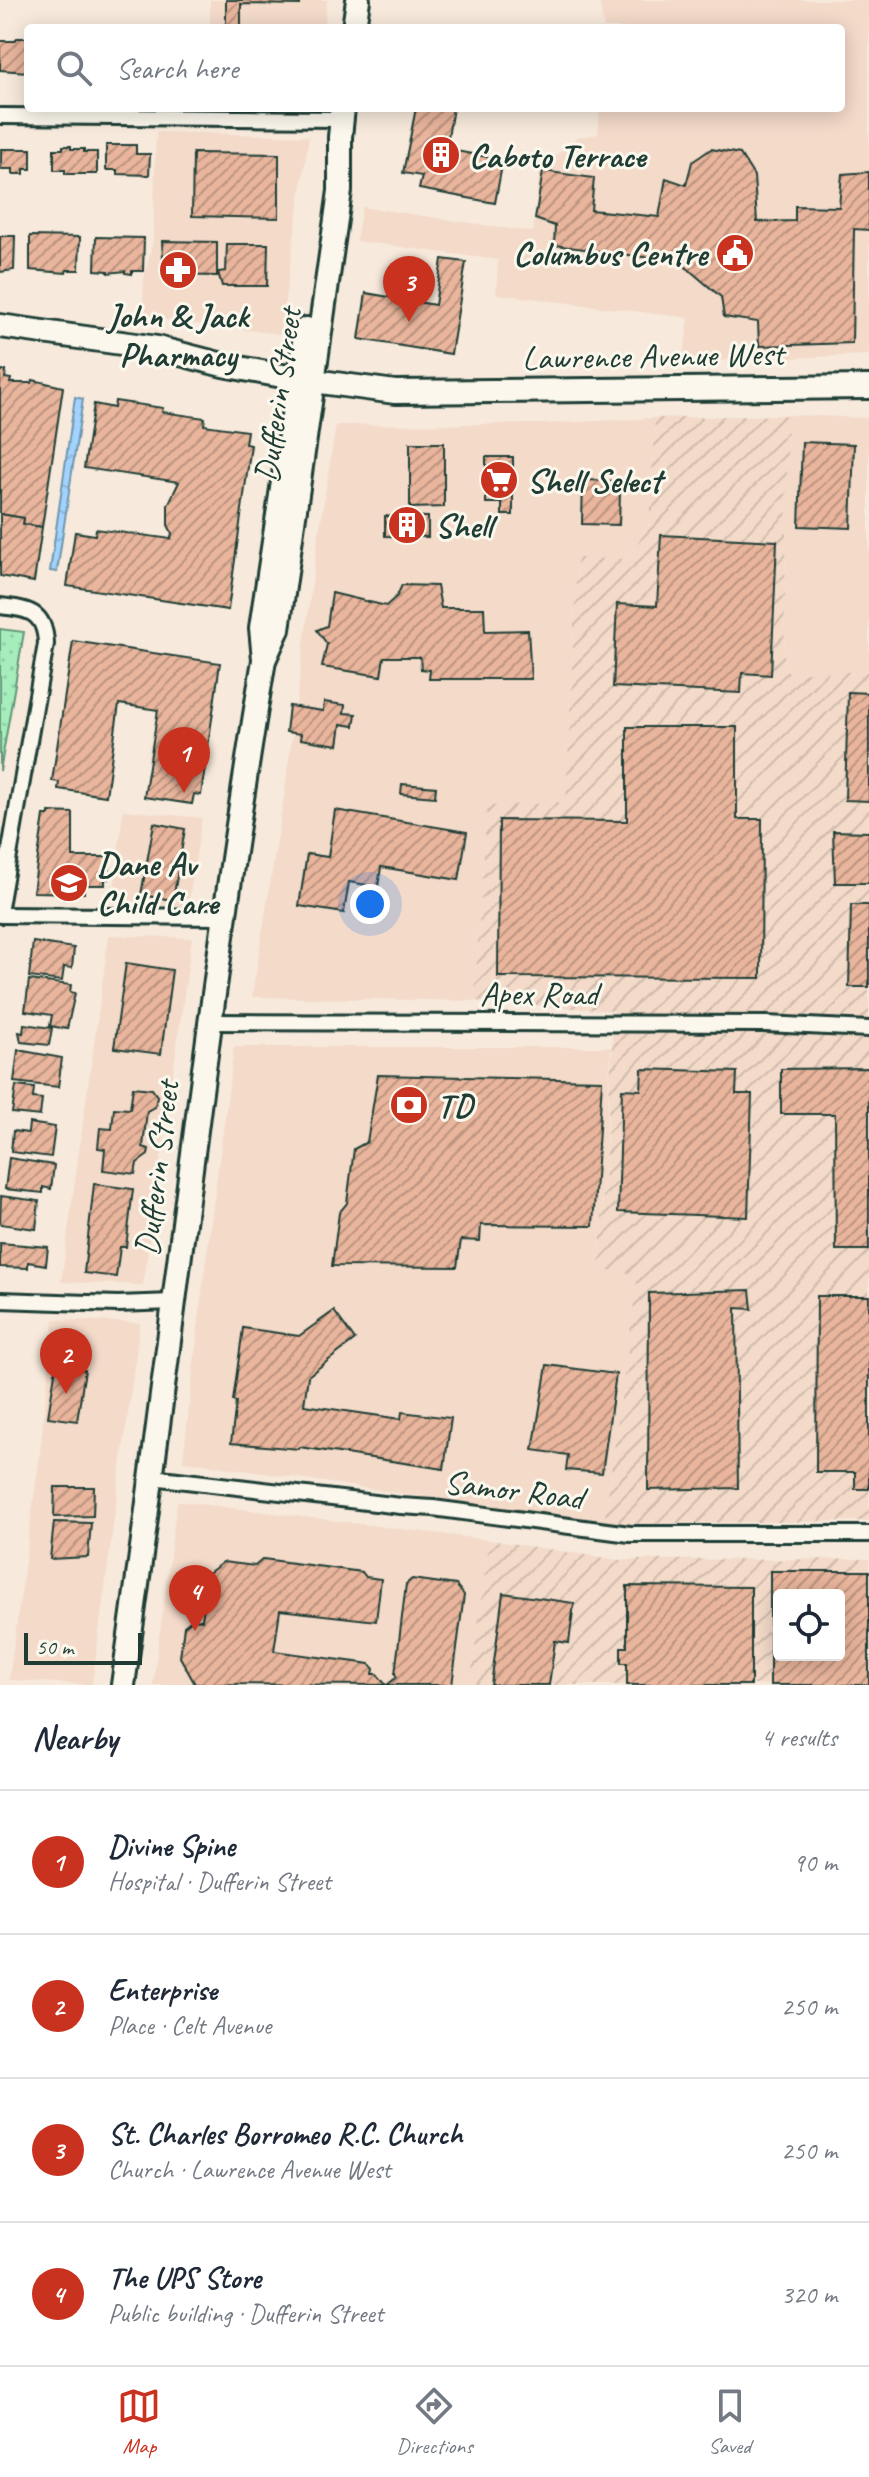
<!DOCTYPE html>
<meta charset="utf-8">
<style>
body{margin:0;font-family:Caveat,sans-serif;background:#f6f6f7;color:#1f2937}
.controls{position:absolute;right:24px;bottom:24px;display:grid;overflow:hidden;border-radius:8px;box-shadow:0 4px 20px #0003}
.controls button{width:72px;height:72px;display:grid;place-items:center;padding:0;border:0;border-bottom:2px solid #e0e1e3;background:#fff;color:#1f2937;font:40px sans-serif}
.scale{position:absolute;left:24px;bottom:20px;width:118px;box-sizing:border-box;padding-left:8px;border:4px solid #1f3d34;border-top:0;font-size:22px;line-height:28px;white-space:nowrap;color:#1f3d34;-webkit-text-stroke:6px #fbf7ec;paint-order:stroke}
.you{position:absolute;left:370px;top:904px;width:28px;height:28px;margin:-20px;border:6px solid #fff;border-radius:50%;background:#1a73e8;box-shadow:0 0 0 12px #1a73e833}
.badge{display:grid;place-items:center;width:52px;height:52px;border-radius:50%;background:#c8321e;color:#fff;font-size:26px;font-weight:700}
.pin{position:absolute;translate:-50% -66px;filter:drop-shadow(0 2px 4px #0008)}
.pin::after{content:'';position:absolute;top:42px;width:28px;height:24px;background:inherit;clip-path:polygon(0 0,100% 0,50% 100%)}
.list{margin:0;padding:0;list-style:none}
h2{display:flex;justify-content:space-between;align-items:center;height:104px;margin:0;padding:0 32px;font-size:34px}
h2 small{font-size:26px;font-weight:400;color:#747a83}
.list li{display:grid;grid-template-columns:52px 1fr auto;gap:24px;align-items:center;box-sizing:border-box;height:144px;padding:0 32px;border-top:2px solid #e0e1e3}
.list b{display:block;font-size:30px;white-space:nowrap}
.list p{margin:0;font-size:26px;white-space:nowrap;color:#747a83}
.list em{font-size:26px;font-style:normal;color:#747a83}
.icon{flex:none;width:44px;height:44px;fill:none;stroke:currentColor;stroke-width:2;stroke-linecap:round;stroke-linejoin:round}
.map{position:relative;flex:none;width:869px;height:1685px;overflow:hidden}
.search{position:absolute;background:#fff;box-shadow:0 4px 20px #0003;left:24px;right:24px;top:24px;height:88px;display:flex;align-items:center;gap:20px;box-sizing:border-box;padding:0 28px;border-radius:8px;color:#747a83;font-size:30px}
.sheet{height:680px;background:#fff}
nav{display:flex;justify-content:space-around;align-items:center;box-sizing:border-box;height:112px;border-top:2px solid #e0e1e3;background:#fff;font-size:22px;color:#747a83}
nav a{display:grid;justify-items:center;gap:4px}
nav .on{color:#c8321e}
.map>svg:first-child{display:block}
</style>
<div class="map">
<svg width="869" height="1685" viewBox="0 0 869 1685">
<defs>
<pattern id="industrial-furrows" width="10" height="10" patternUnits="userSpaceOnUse" patternTransform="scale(2)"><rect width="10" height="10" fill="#f3dac9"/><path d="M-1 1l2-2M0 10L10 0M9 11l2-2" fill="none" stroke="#d0bcad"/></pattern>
<pattern id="park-dots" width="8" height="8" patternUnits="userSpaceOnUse" patternTransform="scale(2)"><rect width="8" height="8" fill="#a5eebc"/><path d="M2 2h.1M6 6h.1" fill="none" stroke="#8ecda2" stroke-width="1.8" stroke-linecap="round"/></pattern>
<pattern id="water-ripples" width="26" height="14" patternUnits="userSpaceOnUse" patternTransform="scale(2)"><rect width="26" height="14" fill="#a2d2fe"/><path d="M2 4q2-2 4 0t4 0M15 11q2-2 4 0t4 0" fill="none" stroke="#8bb5da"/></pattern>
<pattern id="building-hatch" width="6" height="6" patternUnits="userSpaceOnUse" patternTransform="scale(2)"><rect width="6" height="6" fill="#e9b59c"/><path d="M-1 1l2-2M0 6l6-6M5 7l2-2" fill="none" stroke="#bc9480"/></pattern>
</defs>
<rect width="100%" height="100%" fill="#f7eadc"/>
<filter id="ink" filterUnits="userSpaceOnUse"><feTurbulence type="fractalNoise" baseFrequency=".0125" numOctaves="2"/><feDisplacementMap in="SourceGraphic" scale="16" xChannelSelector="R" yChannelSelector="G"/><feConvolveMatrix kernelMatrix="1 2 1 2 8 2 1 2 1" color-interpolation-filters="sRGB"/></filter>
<g filter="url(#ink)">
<!-- built -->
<g fill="#f3dac9">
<polygon points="210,0 327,0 324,28 210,28"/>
<polygon points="599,0 869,0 869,355 683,362 689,318 496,294 498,260 356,241 362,207 533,232 540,169 577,137 598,134 600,108 841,108 841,28 604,28"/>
<polygon points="156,132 309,136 280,334 142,317 144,279 153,241"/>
<polygon points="788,415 869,418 869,672 784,672"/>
<polygon points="655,418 649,524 628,559 577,559 566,803 487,806 474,1001 252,997 284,797 317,545 336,425 538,424"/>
<polygon points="123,810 202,818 188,906 113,903"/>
<polygon points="109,935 192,938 143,1285 61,1282"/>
<polygon points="234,1047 611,1047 599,1269 639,1273 604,1524 183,1461 204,1275"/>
<polygon points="54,1319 140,1323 92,1685 9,1680 40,1453"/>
<polygon points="177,1501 489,1540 470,1685 153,1685"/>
</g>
<!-- industrial -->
<g fill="url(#industrial-furrows)" fill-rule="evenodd">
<polygon points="788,415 784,672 869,672 869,1521 604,1524 638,1274 599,1269 614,1011 474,1001 487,806 566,802 577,558 628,559 649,525 655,418"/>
<path d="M489 1540 619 1560 869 1559V1685H470ZM779 1595H839V1655H779Z"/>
</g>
<!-- park -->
<polygon fill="url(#park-dots)" stroke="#629678" stroke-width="2" points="0,629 24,632 0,771"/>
<!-- water -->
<polygon fill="url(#water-ripples)" stroke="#6e96ad" stroke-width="2" points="75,397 83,399 57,572 50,571"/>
<!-- building -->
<g fill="url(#building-hatch)" stroke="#1f3d34" stroke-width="2" fill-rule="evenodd">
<polygon points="226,0 300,0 300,5 241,4 241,28 226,28"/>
<polygon points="17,38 28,38 28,72 0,70 0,41 15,41"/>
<polygon points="416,108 453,108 446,149 503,160 495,203 419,189 422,176 403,173"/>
<polygon points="106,145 136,145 136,154 150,154 149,175 117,174 117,170 106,170"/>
<polygon points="63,146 71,146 71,149 84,149 84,152 97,152 97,174 65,174 65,170 54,170 54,149 63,149"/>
<polygon points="1,149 31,149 31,169 24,169 24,174 13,174 13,169 1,169"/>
<polygon points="711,149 740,154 754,176 757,222 795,221 795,206 839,207 842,174 869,172 869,230 854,229 852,343 759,346 758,322 724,317 721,297 680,262 554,245 555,226 535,219 543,171 594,178 591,210 659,217 666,178 686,185 692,162"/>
<polygon points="193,153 279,154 279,218 192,216"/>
<polygon points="0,236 15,236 14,270 0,272"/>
<polygon points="30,236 80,237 79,270 67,270 66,273 30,270"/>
<polygon points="96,237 144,238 143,271 132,271 132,274 125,273 125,271 108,273 108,271 95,270"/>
<polygon points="162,241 217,242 217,276 164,275"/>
<polygon points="227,244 268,244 267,286 222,286 218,272 226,271"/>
<polygon points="442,259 466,262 451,354 359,339 366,293 435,305"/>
<polygon points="0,371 6,371 5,378 11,379 10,383 32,383 33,380 63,387 42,527 23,524 24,518 0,514"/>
<polygon points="115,401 163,408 162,412 205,418 204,425 247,431 245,444 251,445 228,610 67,586 75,532 95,535 96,529 171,539 172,533 168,525 168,505 179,482 84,468 94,404 114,408"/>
<polygon points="802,442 854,444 851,528 799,526"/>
<polygon points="410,443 444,443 444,507 410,508"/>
<polygon points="486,457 513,457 513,515 502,515 502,503 486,503"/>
<polygon points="583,480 615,481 615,492 620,492 619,525 582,524"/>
<polygon points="0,514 24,518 23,524 42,527 34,582 0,576"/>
<polygon points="385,516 428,517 428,537 385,536"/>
<polygon points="661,535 777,541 771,675 742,673 741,693 613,687 617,604 657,606"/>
<polygon points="402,585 437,586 441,608 484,608 485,631 528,630 531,679 429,679 430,670 421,669 420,657 384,657 381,676 322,667 327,644 317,630 327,626 332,593 386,606 397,596"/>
<polygon points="73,641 220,663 201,795 194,794 192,804 144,797 158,710 119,704 106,796 58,789 59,782 52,781"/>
<polygon points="848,692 869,693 869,801 845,800"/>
<polygon points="324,702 345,705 344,713 356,714 354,726 341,724 338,745 300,739 301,734 286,732 289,706 323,711"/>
<polygon points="627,727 737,727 737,819 762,819 761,978 498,977 499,820 627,821"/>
<polygon points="402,784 436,787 435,797 401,794"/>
<polygon points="335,810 467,832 459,880 381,867 378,887 349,882 344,913 299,906 307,854 328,857"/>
<polygon points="49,812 73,813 73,857 110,857 109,879 105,879 105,885 84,885 84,893 33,892 44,815 49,815"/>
<polygon points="154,823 185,829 173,900 141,895"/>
<polygon points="833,831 869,832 869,883 835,883"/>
<polygon points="851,905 869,905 869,987 849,987"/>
<polygon points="33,942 74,948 72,968 64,967 62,981 29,977"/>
<polygon points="126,963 172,970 161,1054 114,1048"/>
<polygon points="29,980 71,985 70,992 75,993 67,1029 50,1026 52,1015 25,1011"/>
<polygon points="24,1024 52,1028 49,1045 21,1042 19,1032 23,1033"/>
<polygon points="18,1050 62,1058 58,1087 14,1082"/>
<polygon points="869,1068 869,1250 836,1250 835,1114 781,1114 781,1069"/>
<polygon points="642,1069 737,1072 736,1094 752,1094 748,1217 618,1212 622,1089 641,1090"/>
<polygon points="378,1075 602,1080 593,1226 481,1225 480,1241 461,1240 457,1267 332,1266 339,1213 347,1203 354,1149 367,1142"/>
<polygon points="16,1086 34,1088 33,1098 42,1099 40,1116 12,1113"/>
<polygon points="133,1087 152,1089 157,1096 155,1107 147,1111 143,1147 149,1149 148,1155 137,1163 135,1174 103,1170 105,1149 98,1148 100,1128 112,1129 114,1108 130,1109"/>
<polygon points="29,1123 55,1127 51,1157 11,1152 13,1131 28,1133"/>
<polygon points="9,1158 54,1165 51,1189 43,1187 43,1193 5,1189"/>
<polygon points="94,1184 133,1189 126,1247 120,1247 116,1277 84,1273"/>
<polygon points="1,1196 39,1201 36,1229 0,1224"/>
<polygon points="0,1243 48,1247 46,1265 28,1262 28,1268 0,1267"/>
<polygon points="750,1290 752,1309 736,1308 738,1488 648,1490 649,1293"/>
<polygon points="817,1296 869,1296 869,1489 855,1489 855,1472 816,1472"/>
<polygon points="334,1311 355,1340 308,1376 304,1405 401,1419 402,1412 451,1418 444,1469 299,1447 299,1449 231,1443 236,1402 233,1401 243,1328 299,1336"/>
<polygon points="547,1365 616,1374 602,1473 566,1470 568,1455 533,1450"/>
<polygon points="56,1366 85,1370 77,1421 48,1417"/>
<polygon points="55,1487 94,1487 93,1516 54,1517"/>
<polygon points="54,1522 91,1523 88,1557 50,1559"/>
<polygon points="263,1559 362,1572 366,1577 381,1579 376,1621 280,1610 274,1651 370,1664 374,1669 373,1674 377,1674 386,1685 195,1684 180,1657 184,1626 193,1619 202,1620 204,1606 196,1596 197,1582 223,1562 255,1566"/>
<path d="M770 1571H869V1685H770ZM779 1595H839V1655H779Z"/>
<polygon points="412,1579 456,1585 464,1595 452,1685 387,1685 397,1677 395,1674 406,1584"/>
<polygon points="627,1586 751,1587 751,1685 627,1685 627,1663 621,1663 621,1647 627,1647"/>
<polygon points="503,1593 574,1603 569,1643 555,1641 549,1685 491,1685"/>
</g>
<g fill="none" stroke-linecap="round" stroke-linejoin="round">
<!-- street casing -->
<g stroke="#1f3d34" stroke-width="20">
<g id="street">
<polyline points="0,116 341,119"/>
<path d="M0 606C28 609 45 611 46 644L0 907"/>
<polyline points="0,915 223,917"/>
<polyline points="208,1022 766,1024 869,1029"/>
<polyline points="0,1300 118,1304 173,1302"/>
<polyline points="152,1477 401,1506 433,1508 630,1534 869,1534"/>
</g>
</g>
<!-- secondary casing -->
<g stroke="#1f3d34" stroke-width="28">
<g id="secondary">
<polyline points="354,28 358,0"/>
<polyline points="0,326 157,348 223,365 299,379 395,392 869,387"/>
<polyline points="264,659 261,628 306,329"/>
<path d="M123 1685C172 1344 207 1001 264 660L278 629 340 191V137L343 108"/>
</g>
</g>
<!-- street -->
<use href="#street" stroke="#fbf7ec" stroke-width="14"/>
<!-- secondary -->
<use href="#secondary" stroke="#fbf7ec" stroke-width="22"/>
</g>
</g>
<!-- icons -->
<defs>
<g id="building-disc" transform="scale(2)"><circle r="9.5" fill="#c8321e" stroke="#fbf7ec"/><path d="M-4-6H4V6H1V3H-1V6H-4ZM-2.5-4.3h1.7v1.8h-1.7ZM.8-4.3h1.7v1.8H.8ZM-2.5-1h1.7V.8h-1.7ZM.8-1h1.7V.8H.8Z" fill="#fff"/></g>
<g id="civic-disc" transform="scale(2)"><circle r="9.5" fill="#c8321e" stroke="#fbf7ec"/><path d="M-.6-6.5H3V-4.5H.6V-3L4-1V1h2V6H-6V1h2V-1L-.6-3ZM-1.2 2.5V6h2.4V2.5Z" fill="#fff"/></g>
<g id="pharmacy-disc" transform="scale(2)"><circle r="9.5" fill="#c8321e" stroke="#fbf7ec"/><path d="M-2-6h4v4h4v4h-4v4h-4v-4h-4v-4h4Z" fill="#fff"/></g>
<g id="supermarket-disc" transform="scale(2)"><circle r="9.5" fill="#c8321e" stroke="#fbf7ec"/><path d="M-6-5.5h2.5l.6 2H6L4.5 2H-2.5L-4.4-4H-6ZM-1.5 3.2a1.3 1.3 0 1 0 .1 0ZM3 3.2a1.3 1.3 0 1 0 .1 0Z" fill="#fff"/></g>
<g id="school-disc" transform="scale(2)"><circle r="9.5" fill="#c8321e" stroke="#fbf7ec"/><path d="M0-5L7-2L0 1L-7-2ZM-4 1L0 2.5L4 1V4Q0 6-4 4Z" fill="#fff"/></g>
<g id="bank-disc" transform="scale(2)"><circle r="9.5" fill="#c8321e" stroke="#fbf7ec"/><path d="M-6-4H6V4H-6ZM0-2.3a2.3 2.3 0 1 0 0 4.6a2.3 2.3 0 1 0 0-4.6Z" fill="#fff"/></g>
</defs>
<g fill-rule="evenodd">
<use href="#building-disc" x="441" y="155"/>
<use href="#civic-disc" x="735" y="253"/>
<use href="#pharmacy-disc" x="178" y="270"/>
<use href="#supermarket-disc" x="499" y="480"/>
<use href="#building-disc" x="407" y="525"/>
<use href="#school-disc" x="69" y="883"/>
<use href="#bank-disc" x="409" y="1105"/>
</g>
<g text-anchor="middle" stroke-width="6" stroke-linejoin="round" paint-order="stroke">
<!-- poi labels -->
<g font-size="34" font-weight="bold" fill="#1f3d34" stroke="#fbf7ec" text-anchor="start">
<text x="469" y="167">Caboto Terrace</text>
<text x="707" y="265" text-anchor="end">Columbus Centre</text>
<text x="178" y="327" text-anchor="middle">John &amp; Jack<tspan x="178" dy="39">Pharmacy</tspan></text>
<text x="527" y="492">Shell Select</text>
<text x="435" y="537">Shell</text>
<text x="97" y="875">Dane Av<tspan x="97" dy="39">Child Care</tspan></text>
<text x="437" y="1117">TD</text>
</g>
<!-- street labels -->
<g font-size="34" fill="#1f3d34" stroke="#fbf7ec">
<text transform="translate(653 355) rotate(-1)" y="12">Lawrence Avenue West</text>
<text transform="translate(277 395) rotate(-82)" y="12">Dufferin Street</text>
<text x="539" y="1005">Apex Road</text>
<text transform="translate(156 1168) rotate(-83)" y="12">Dufferin Street</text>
<text transform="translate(514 1489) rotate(7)" y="12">Samor Road</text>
</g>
</g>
</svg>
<div class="controls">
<button><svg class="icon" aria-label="locate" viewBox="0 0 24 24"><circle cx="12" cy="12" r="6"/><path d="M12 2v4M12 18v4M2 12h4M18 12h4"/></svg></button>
</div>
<div class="scale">50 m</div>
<div class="you"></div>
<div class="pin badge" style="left:184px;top:793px">1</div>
<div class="pin badge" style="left:66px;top:1394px">2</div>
<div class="pin badge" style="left:409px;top:322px">3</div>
<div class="pin badge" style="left:195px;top:1631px">4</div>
<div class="search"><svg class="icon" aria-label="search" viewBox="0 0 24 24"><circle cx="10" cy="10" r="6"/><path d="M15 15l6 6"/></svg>Search here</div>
</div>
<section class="sheet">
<h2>Nearby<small>4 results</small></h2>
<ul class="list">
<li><span class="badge">1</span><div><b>Divine Spine</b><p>Hospital · Dufferin Street</p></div><em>90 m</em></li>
<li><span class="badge">2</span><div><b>Enterprise</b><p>Place · Celt Avenue</p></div><em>250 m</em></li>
<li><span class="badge">3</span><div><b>St. Charles Borromeo R.C. Church</b><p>Church · Lawrence Avenue West</p></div><em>250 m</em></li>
<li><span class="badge">4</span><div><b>The UPS Store</b><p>Public building · Dufferin Street</p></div><em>320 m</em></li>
</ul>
</section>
<nav>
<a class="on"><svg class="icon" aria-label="map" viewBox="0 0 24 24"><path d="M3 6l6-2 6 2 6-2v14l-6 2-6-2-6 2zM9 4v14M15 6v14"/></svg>Map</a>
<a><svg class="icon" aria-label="directions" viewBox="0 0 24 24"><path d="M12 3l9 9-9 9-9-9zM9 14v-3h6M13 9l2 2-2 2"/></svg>Directions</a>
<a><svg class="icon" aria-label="saved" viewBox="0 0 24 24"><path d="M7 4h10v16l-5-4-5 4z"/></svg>Saved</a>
</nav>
